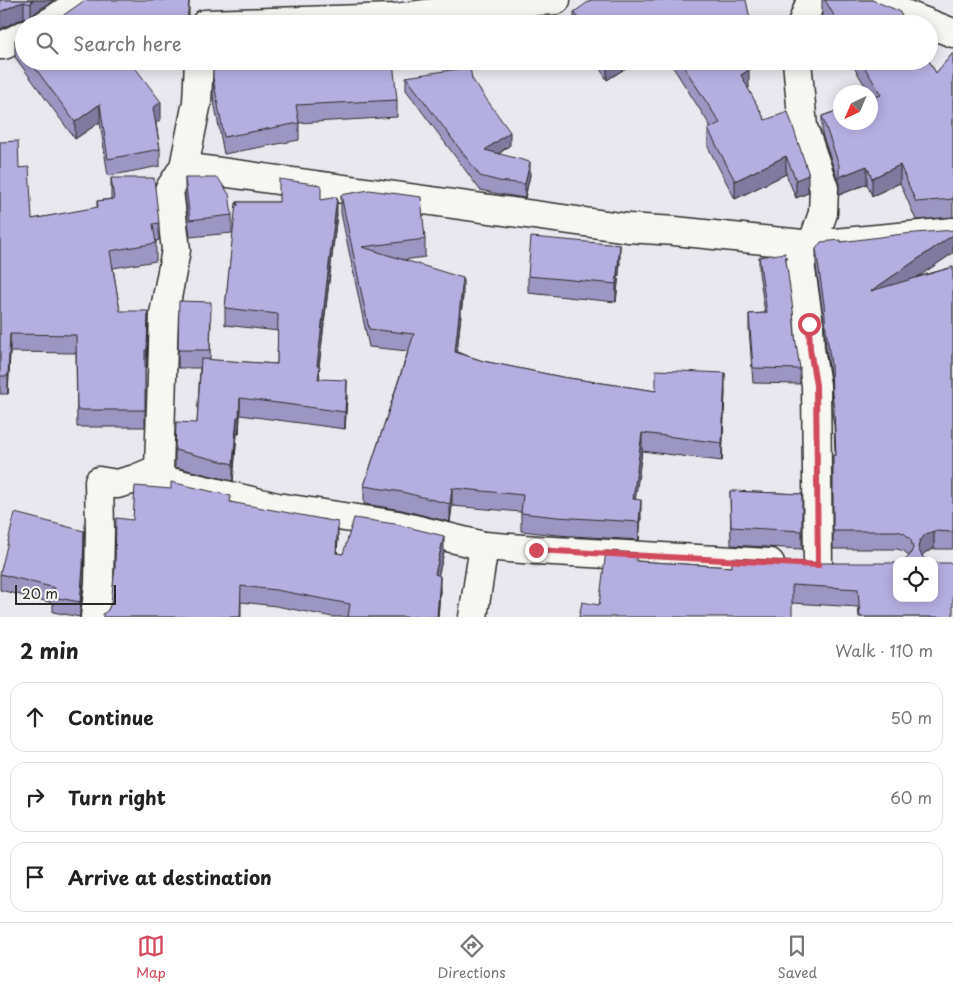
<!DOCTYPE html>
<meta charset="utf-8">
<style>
body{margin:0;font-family:"Playpen Sans",sans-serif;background:#f6f6f6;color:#222}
.controls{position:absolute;right:15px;bottom:15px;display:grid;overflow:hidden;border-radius:10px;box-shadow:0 2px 12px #0003}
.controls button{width:45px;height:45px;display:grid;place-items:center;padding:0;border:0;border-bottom:1px solid #e0e0e0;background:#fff;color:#222;font:25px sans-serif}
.compass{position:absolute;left:833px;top:85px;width:45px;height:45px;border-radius:50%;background:#fff;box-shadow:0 2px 12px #0003;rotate:224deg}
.scale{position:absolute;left:15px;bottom:12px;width:101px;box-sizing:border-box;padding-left:5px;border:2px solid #2b2b2b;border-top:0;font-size:14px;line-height:18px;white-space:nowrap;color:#2b2b2b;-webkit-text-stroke:4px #f6f6f2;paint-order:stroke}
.stop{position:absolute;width:15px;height:15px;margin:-11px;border:4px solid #d1495b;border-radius:50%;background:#fff}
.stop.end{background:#d1495b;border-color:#fff;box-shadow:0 1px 5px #0008}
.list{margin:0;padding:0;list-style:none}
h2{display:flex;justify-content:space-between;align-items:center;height:65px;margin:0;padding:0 20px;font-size:21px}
h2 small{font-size:16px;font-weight:400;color:#767676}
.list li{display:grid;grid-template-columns:32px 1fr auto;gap:15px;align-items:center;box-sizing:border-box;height:70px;margin:0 10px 10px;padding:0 10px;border:1px solid #e0e0e0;border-radius:15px}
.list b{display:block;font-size:19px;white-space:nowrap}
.list em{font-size:16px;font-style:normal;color:#767676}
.icon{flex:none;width:28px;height:28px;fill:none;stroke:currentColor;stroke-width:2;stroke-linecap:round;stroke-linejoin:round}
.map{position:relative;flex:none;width:953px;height:617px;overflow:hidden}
.search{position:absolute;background:#fff;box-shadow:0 2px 12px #0003;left:15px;right:15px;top:15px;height:55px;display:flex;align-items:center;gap:12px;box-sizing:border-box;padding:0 18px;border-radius:28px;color:#767676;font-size:19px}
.sheet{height:305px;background:#fff}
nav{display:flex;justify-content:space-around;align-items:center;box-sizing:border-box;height:70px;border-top:1px solid #e0e0e0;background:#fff;font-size:14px;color:#767676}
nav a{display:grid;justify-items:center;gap:2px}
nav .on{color:#d1495b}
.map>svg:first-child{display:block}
</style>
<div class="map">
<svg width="953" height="617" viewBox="0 0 953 617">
<rect width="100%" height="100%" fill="#e9e8ef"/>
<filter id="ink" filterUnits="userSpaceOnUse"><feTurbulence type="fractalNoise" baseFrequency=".02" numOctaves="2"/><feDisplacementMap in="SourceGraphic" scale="10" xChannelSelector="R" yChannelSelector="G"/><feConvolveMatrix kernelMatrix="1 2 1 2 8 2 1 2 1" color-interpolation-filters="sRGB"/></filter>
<g filter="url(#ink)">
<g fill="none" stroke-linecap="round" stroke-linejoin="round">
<!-- minor casing -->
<g stroke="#2b2b2b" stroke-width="31">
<g id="minor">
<polyline points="869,0 953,33"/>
<polyline points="46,24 52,21 82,0"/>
<polyline points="205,24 395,18 520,2 556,0"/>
<polyline points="802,24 811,0"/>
<polyline points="0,45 4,45 24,35"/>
<polyline points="797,61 803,127 824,188 823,213 812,245 800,263 809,324 810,349 816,385 818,565"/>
<polyline points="184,167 628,228 675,231 812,245 953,232"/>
<polyline points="137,480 170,482 277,507 398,525 484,546 473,617"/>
<polyline points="484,546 536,550 770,563"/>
<polyline points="95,617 99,584 100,529 99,481 117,484 135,479 159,469 164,314 176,250 169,190 184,167 197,102 199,61"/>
</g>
</g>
<!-- minor -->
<use href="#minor" stroke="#f6f6f2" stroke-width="28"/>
</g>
<!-- wall -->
<g fill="#9c96c2" stroke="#2b2b2b">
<polygon points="0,0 54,0 39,10 33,15 31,21 24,19 17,21 0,29"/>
<polygon points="822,0 872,0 907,24 828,24 822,14"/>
<polygon points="574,12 750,24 574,24"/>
<polygon points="24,35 24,61 132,61 131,62 161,119 156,123 160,149 160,166 108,176 100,122 75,139 15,57 15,40"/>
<polygon points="953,53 953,217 916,220 900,183 872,196 867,184 839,195 839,183 822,134 822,116 872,98 870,96 870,92 869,92 850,61 929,61 936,73"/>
<polygon points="595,61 637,61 607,80"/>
<polygon points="669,61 744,61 749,88 748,89 765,120 808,193 796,198 786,174 735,199 708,147 708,129 711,127"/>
<polygon points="406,77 472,79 510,145 499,154 530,175 525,198 499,194 480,190 406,90"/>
<polygon points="213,78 397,100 397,117 299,123 299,140 224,154 213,96"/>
<polygon points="0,142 19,168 32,219 97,208 97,201 111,199 111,178 159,223 159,240 156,241 156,261 113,268 120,311 148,329 147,367 145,367 145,427 77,427 76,353 10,352 8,394 0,394"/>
<polygon points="185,178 232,215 232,233 190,237 185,196"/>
<polygon points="341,195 425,239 425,257 403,260 463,296 457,352 483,361 562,377 656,391 725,391 722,461 642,451 635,499 641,518 639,540 557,535 521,531 521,512 452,506 450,522 402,510 364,504 364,486 408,351 369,347 341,213"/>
<polygon points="321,200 337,214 319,366 320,379 347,397 345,429 240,415 239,434 237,434 233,481 175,467 175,450 197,423 200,368 178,368 178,350 211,320 210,360 277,364 278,331 225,325 225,308 237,202 279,202"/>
<polygon points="841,242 953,253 917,277 953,267 953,549 934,549 926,552 922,556 909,556 904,551 897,549 833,549 833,455 835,455 834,426 832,412 831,382 826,347 824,322 816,267 816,249"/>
<polygon points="759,257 800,369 800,384 753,383 749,329 749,314 765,313 759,273"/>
<polygon points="620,263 616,302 528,293 528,276"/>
<polygon points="730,491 802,494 802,549 731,545"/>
<polygon points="231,502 338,538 337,553 343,554 444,552 438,576 440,592 438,617 333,617 276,606 241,602 241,617 103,617 108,610 111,603 133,520"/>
<polygon points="637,561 732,567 818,563 953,617 859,617 858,607 792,603 599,605"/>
<polygon points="0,574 83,583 80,617 53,612 53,603 0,590"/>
</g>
<!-- shaded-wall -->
<g fill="#7f7a9e" stroke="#2b2b2b">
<polygon points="32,0 54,0 39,10 33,15 31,21 31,4"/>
<polygon points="189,0 189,24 187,24"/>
<polygon points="24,2 24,19 17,21 0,29 0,12 17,4"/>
<polygon points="750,19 750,24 731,24"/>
<polygon points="607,61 637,61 607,80"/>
<polygon points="749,70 749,88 741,94 741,75"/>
<polygon points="161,102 161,119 153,125 153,108"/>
<polygon points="100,104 100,122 75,139 75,122"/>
<polygon points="510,132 510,145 485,164 485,150"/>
<polygon points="786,156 786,174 735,199 735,181"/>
<polygon points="530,162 530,175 525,198 525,184"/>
<polygon points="900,165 900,183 872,196 872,178"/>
<polygon points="867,166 867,184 839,195 839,177"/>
<polygon points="808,172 808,193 796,198 796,180"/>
<polygon points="337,197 337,214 317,383 317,366"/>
<polygon points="953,235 953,253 871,309 871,291"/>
<polygon points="620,245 620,263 616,302 616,284"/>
<polygon points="463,278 463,296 455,370 455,352"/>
<polygon points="148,311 148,329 147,367 147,350"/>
<polygon points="10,334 10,352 8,394 8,376"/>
<polygon points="725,373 725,391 722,461 722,443"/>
<polygon points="347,380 347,397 345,429 345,412"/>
<polygon points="240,398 240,415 239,434 239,417"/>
<polygon points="237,417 237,434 233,481 233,464"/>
<polygon points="642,433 642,451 633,517 633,499"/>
<polygon points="452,488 452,506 450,522 450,504"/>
<polygon points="641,500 641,518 639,540 639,522"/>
<polygon points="338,522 338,538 336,569 336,553"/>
<polygon points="84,531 83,583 80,617 80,602"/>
<polygon points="934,531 934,549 926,552 920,558 918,547 920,540 926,534"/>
<polygon points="444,536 444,552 435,590 435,574"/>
<polygon points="440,576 440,592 438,617 437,617"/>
</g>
<!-- building -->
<g fill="#b5afe1" stroke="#2b2b2b">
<polygon points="0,0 32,0 31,4 24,2 17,4 0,12"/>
<polygon points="85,0 189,0 187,24 38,24 39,21 46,22 53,21 61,17"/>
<polygon points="591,0 746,0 750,19 731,24 582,24 574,12"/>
<polygon points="825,0 872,0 899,11 907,24 839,24"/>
<polygon points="356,17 356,24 323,24 323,18"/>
<polygon points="24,35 24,52 15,40"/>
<polygon points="953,53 953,199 916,202 900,165 872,178 867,166 839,177 839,165 822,116 840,110 840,122 870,122 870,99 881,95 861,61 929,61 936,73"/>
<polygon points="30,61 130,61 161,102 153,108 160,149 108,159 100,104 75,122"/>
<polygon points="260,61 393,61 397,100 296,105 299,123 224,137 213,78 213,70"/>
<polygon points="680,61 744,61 749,70 741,75 765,120 788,112 808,172 808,175 796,180 786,156 735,181 708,129 720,123"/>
<polygon points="470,67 472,79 510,132 485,150 530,162 525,184 499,181 480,176 406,77"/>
<polygon points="18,141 19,168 29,167 32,219 98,207 97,201 114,199 111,178 154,178 159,223 153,224 156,243 110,251 120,311 148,311 147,350 145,350 145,410 77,410 76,335 10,334 8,376 0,376 0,142"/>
<polygon points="185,178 218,178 229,194 232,215 190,220"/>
<polygon points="279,179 321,185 321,200 337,197 317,366 320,366 318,379 347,380 345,412 240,398 239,417 237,417 233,464 175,450 176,422 197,423 201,359 277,364 278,314 225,308 236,203 238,206 237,202 279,202"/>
<polygon points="369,190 421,197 425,239 362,247 463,278 455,352 483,361 562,377 656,391 656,370 725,373 722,443 642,433 633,499 641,500 639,522 557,517 521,513 523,495 452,488 450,504 402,492 364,486 414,334 369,329 341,195"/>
<polygon points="953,230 953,235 871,291 953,267 953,532 934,531 926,534 920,540 918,547 921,555 927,561 904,561 910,555 913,548 911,540 904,533 897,531 833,531 833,455 836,455 834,408 832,394 831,365 826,329 824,304 816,249 821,242 841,240 841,242 903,234"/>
<polygon points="531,237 620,245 616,284 528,276"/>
<polygon points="785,253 793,310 795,336 800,369 753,368 749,314 767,313 759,257"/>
<polygon points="179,301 211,302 210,350 178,350"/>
<polygon points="171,482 231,496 230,502 338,522 336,553 343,554 354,518 395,524 444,536 435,574 440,576 437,617 348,617 350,604 276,590 241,586 240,617 103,617 103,614 108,610 111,603 115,568 116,518 133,520 135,486 171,489"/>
<polygon points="730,491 802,494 802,531 731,527"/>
<polygon points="15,513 84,531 83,568 80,602 53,597 55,588 0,574"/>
<polygon points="606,551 637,553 636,561 732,567 732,558 818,563 897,563 897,598 934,598 934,563 953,563 953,617 860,617 858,589 792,585 792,617 579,617 582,602 599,605"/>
</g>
</g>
<g fill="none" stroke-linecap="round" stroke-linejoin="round" filter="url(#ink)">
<!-- route -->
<polyline stroke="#d1495b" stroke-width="6" points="536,550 818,565 816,385 810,349 809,324"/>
</g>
</svg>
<div class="controls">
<button><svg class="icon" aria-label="locate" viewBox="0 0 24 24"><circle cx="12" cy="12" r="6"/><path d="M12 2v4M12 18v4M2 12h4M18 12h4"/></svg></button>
</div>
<svg class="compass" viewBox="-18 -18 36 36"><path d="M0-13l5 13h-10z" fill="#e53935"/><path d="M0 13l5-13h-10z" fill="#767676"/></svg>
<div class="scale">20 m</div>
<div class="stop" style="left:809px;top:324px"></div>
<div class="stop end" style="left:536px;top:550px"></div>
<div class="search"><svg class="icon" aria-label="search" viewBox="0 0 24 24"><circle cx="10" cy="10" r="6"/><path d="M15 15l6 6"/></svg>Search here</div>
</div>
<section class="sheet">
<h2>2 min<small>Walk · 110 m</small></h2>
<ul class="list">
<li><svg class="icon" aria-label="ahead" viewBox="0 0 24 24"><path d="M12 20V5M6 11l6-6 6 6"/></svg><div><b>Continue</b></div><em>50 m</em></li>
<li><svg class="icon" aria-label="right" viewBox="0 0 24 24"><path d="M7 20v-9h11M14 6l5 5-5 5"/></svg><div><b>Turn right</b></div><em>60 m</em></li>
<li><svg class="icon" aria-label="arrive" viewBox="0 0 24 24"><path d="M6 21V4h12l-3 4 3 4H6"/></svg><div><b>Arrive at destination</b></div></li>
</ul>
</section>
<nav>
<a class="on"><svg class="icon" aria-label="map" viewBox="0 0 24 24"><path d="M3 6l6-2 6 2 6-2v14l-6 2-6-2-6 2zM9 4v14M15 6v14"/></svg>Map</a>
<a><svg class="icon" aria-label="directions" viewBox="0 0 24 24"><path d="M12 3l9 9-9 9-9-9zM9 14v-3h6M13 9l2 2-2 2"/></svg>Directions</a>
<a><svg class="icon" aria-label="saved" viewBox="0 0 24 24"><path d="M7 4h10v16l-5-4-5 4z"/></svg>Saved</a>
</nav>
